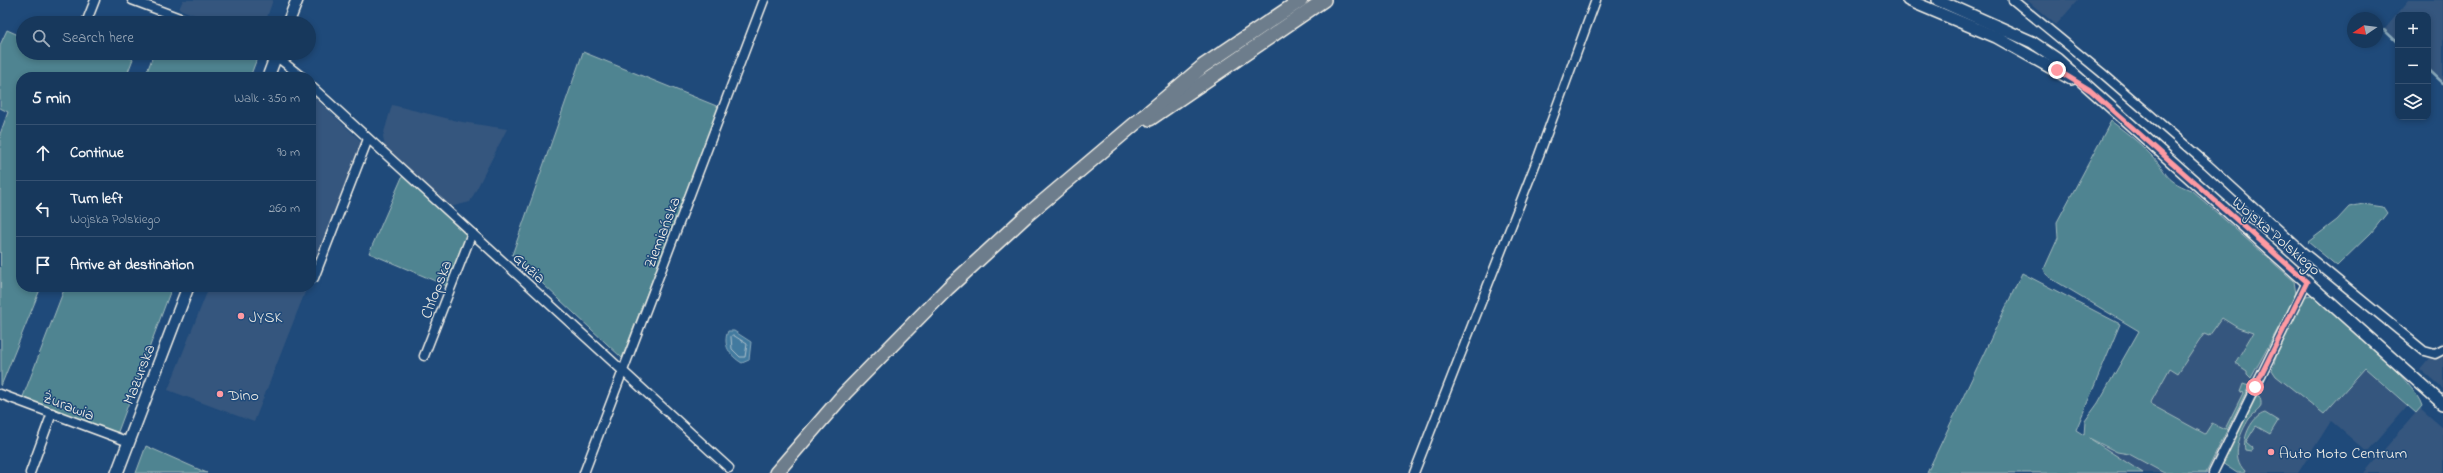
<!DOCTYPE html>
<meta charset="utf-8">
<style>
body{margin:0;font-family:"Indie Flower",sans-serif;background:#203f62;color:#f1f3f6}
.controls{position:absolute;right:12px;top:12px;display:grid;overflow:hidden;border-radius:8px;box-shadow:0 2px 6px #0003}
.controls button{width:36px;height:36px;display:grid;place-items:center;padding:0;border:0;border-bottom:1px solid #365272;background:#17385c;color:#f1f3f6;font:20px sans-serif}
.compass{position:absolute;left:2347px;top:12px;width:36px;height:36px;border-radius:50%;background:#17385c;box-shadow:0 2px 6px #0003;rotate:257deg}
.stop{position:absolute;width:12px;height:12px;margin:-9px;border:3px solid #ff9aa2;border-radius:50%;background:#fff}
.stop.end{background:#ff9aa2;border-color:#fff;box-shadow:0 1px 4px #0008}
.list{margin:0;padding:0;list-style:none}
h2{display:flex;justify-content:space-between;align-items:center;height:52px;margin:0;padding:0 16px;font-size:17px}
h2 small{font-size:13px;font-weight:400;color:#9eacbb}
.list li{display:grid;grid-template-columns:26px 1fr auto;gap:12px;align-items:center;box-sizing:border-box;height:56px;padding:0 16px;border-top:1px solid #365272}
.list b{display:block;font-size:15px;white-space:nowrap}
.list p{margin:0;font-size:13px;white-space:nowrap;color:#9eacbb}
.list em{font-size:13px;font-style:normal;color:#9eacbb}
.icon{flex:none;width:22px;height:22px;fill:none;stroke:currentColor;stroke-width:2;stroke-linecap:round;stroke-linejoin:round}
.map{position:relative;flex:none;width:2443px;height:473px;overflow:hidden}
.search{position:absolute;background:#17385c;box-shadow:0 2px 6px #0003;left:16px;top:16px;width:300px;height:44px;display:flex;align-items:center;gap:10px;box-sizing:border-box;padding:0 14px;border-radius:22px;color:#9eacbb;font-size:15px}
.panel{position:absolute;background:#17385c;box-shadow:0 2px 6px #0003;left:16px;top:72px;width:300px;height:220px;border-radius:16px}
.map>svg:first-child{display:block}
</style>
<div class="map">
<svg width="2443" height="473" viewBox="0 0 2443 473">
<rect width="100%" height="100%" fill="#1f4a7a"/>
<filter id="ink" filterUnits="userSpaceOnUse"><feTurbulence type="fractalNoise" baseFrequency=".025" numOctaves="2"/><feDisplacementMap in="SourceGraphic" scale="8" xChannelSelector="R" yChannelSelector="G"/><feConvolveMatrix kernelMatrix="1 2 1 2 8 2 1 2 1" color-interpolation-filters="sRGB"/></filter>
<g filter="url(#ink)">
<!-- built -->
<g fill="#35567e">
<polygon points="183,0 273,0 265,23 216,23 179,9"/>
<polygon points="2027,0 2078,0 2056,25"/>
<polygon points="2409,0 2443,0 2443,85 2428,71 2428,15 2398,15 2398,43 2384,30"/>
<polygon points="311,94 364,144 311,278"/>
<polygon points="392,105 462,122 507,129 470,202 450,207 385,149 383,136"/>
<polygon points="2204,223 2292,300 2206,473 2143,473 2084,435"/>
<polygon points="209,287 307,287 254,422 168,390"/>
<polygon points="2443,341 2443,389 2420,369"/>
<polygon points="2365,368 2407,406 2367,452 2331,421 2298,473 2237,473 2222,463 2254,398 2259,396 2272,370 2324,414"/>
<polygon points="2420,408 2443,428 2443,473 2364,473"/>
</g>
<!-- green -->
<g fill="#4f8491" stroke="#a2babc">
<polygon points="7,30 23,37 23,53 60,53 66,56 68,53 118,53 133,59 126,77 21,77 21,287 41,287 1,386 0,134 8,112 0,108 0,45"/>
<polygon points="583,52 719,107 622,358 512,255"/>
<polygon points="154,53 259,53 250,77 145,77"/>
<path d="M2111 121C2124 131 2138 141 2149 153 2169 172 2161 179 2191 190L2294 281 2296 294 2293 301 2251 378 2247 374V371L2235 363 2253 333 2238 328 2222 318 2209 336 2204 334 2178 373 2170 368 2150 404 2205 434 2212 423 2225 429 2243 393 2240 392 2243 384 2249 386 2206 473H2164L2129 454 2117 452 2089 438 2143 473H1927L2022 273 2120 324 2076 430 2084 435 2085 421 2098 403 2139 331 2052 279 2046 274 2044 269 2058 238 2057 222Z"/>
<polygon points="403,175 467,236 447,286 369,253"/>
<polygon points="2363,204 2383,207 2387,213 2371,233 2337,266 2308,242 2337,220 2349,207"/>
<polygon points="65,287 172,287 116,437 21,402"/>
<path d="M2312 295C2334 312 2416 382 2422 406L2416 413 2365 368 2324 414 2276 376 2272 370 2281 341 2301 301 2306 296Z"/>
<path d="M2259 396C2261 400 2262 404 2260 408 2257 412 2252 415 2249 419 2240 433 2230 457 2245 471L2244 473H2237L2222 463 2254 398Z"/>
<path d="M2265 413 2278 421 2270 434 2256 426 2246 442 2253 448 2251 451 2245 450C2242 438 2252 416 2265 413Z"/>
<polygon points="146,446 207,473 136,473"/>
</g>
<!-- water -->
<path fill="#437a9f" stroke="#8aaabc" d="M728 331H734L751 342 749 360 742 363C730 356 722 345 728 331Z"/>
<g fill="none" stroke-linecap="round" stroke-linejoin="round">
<!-- shore -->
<polygon stroke="#adc1cb" stroke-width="1" points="733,335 747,344 745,357 740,357 732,349 731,337"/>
<!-- stream -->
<g stroke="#8aaabc" stroke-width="2.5">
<polyline points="2384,30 2398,43"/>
<polyline points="2428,69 2443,83"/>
</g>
<!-- minor casing -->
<g stroke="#f4f1e8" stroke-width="11">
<g id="minor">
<polyline points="132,0 193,23"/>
<polyline points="2013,0 2102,73 2207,164 2302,251 2424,351 2435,354 2443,350"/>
<polyline points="86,23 95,0"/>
<polyline points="272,53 302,77"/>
<polyline points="311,86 729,468"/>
<polyline points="314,278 368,139"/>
<polyline points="424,356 472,233"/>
<polyline points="0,394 129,442"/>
<polyline points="30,473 52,413"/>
<polyline points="584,473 764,0"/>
<polyline points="1414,473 1539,155 1596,0"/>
<polyline points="2213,473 2307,282"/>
</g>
</g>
<!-- secondary casing -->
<g stroke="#f4f1e8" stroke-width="14">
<g id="secondary">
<polyline points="1908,0 1996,37 2071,79"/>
<polyline points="1938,0 2032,42 2057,59 2443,404"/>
<polyline points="288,23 297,0"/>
<polyline points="268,77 277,53"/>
<polyline points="117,473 188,287"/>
</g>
</g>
<!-- trunk casing -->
<g stroke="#f4f1e8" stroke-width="16">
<g id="trunk">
<polyline points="1150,119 1324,0"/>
<polyline points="776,473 845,393 948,288 1026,216 1203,66 1301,0"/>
</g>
</g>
<!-- minor -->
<use href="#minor" stroke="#1f4a7a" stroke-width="8"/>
<!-- secondary -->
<use href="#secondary" stroke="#1f4a7a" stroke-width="11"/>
<!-- trunk -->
<use href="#trunk" stroke="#6d7d8c" stroke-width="13"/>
</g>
</g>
<g fill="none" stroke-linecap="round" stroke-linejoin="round" filter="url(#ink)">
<!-- route -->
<polyline stroke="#ff9aa2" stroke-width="5" points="2057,70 2090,90 2307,282 2255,387"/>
</g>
<!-- markers -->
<g fill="#ff9aa2" stroke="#1f4a7a" stroke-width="1.5">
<circle cx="241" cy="316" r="4"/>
<circle cx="220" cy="394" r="4"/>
<circle cx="2271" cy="452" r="4"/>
</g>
<g text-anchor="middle" stroke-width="3" stroke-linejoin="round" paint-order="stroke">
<!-- street labels -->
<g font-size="16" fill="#f4f1e8" stroke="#1f4a7a">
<text transform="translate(661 232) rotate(-69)" y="6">Ziemiańska</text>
<text transform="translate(2277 235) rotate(41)" y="6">Wojska Polskiego</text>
<text transform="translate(530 267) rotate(42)" y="6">Guzia</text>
<text transform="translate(435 289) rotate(-69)" y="6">Chłopska</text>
<text transform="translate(138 374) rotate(-69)" y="6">Mazurska</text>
<text transform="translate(69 405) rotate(21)" y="6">Żurawia</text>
</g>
<!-- poi labels -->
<g font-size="16" fill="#f4f1e8" stroke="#1f4a7a" text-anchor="start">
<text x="249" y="322">JYSK</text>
<text x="228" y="400">Dino</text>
<text x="2279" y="458">Auto Moto Centrum</text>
</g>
</g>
</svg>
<div class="controls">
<button>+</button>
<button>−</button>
<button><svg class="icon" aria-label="layers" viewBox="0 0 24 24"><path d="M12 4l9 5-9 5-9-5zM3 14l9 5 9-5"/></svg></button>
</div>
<svg class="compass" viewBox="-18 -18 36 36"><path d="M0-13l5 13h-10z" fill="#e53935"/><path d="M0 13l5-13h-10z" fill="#9eacbb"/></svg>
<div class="stop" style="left:2255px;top:387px"></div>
<div class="stop end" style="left:2057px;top:70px"></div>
<div class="search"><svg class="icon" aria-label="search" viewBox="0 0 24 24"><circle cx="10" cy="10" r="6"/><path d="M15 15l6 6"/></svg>Search here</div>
<section class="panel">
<h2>5 min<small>Walk · 350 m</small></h2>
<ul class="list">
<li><svg class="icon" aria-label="ahead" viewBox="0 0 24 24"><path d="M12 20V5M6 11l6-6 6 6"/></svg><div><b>Continue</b></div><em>90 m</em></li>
<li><svg class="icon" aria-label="left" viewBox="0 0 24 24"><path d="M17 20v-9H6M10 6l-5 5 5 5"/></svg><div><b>Turn left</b><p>Wojska Polskiego</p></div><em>260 m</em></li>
<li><svg class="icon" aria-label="arrive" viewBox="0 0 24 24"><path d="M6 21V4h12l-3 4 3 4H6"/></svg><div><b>Arrive at destination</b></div></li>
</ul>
</section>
</div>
